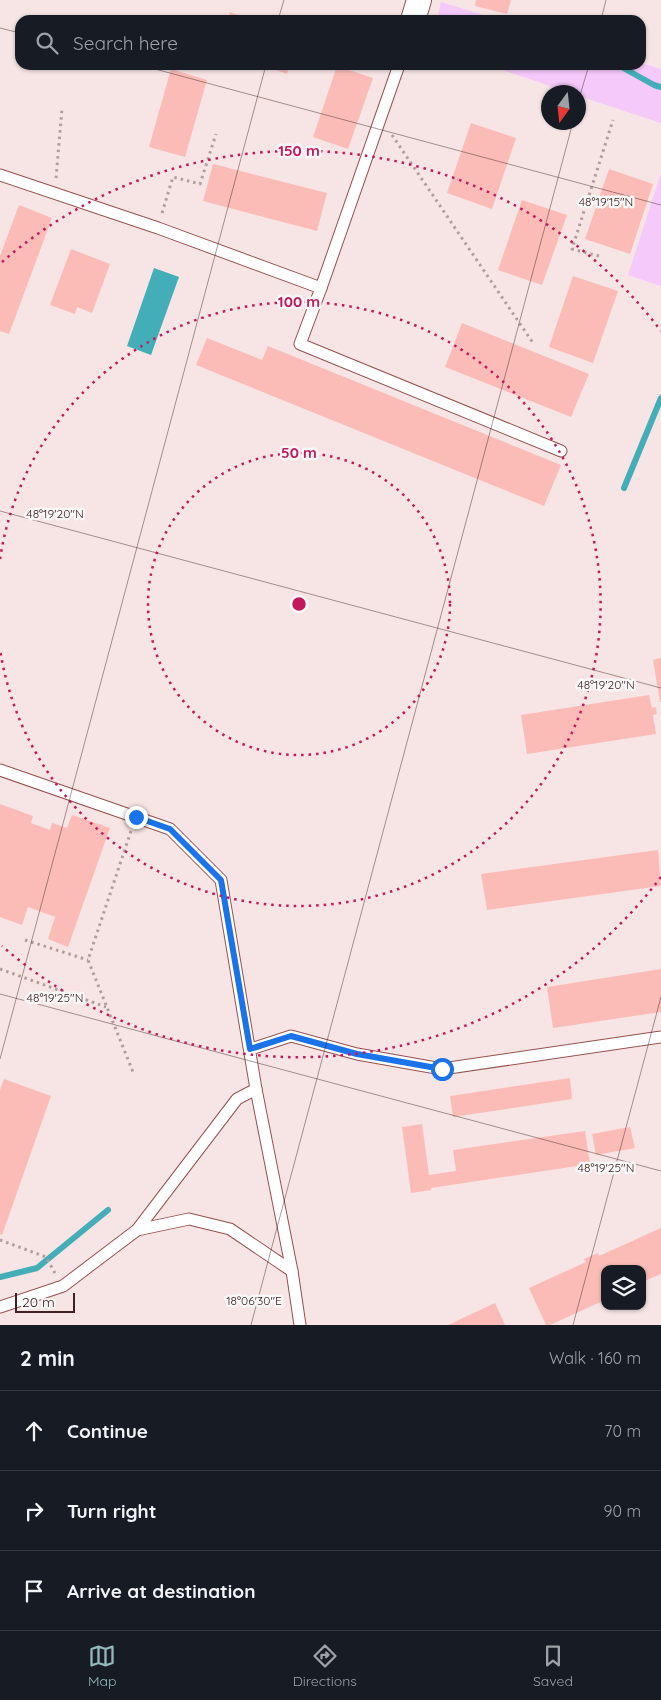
<!DOCTYPE html>
<meta charset="utf-8">
<style>
body{margin:0;font-family:Quicksand,sans-serif;background:#20242c;color:#f1f3f6}
.controls{position:absolute;right:15px;bottom:15px;display:grid;overflow:hidden;border-radius:10px;box-shadow:0 1px 4px #0004}
.controls button{width:45px;height:45px;display:grid;place-items:center;padding:0;border:0;border-bottom:1px solid #363941;background:#171b24;color:#f1f3f6;font:25px sans-serif}
.compass{position:absolute;left:541px;top:85px;width:45px;height:45px;border-radius:50%;background:#171b24;box-shadow:0 1px 4px #0004;rotate:195deg}
.scale{position:absolute;left:15px;bottom:12px;width:60px;box-sizing:border-box;padding-left:5px;border:2px solid #3e2120;border-top:0;font-size:14px;line-height:18px;white-space:nowrap;color:#3e2120;-webkit-text-stroke:4px #f7f7f7;paint-order:stroke}
.stop{position:absolute;width:15px;height:15px;margin:-11px;border:4px solid #1a73e8;border-radius:50%;background:#fff}
.stop.end{background:#1a73e8;border-color:#fff;box-shadow:0 1px 5px #0008}
.list{margin:0;padding:0;list-style:none}
h2{display:flex;justify-content:space-between;align-items:center;height:65px;margin:0;padding:0 20px;font-size:21px}
h2 small{font-size:16px;font-weight:400;color:#9ea1a6}
.list li{display:grid;grid-template-columns:32px 1fr auto;gap:15px;align-items:center;box-sizing:border-box;height:80px;padding:0 20px;border-top:1px solid #363941}
.list b{display:block;font-size:19px;white-space:nowrap}
.list em{font-size:16px;font-style:normal;color:#9ea1a6}
.icon{flex:none;width:28px;height:28px;fill:none;stroke:currentColor;stroke-width:2;stroke-linecap:round;stroke-linejoin:round}
.map{position:relative;flex:none;width:661px;height:1325px;overflow:hidden}
.search{position:absolute;background:#171b24;box-shadow:0 1px 4px #0004;left:15px;right:15px;top:15px;height:55px;display:flex;align-items:center;gap:12px;box-sizing:border-box;padding:0 18px;border-radius:15px;color:#9ea1a6;font-size:19px}
.sheet{height:305px;background:#171b24}
nav{display:flex;justify-content:space-around;align-items:center;box-sizing:border-box;height:70px;border-top:1px solid #363941;background:#171b24;font-size:14px;color:#9ea1a6}
nav a{display:grid;justify-items:center;gap:2px}
nav .on{color:#94b7bc}
.map>svg:first-child{display:block}
</style>
<div class="map">
<svg width="661" height="1325" viewBox="0 0 661 1325">
<rect width="100%" height="100%" fill="#f6e5e4"/>
<!-- green -->
<g fill="#f6c9fb">
<polygon points="441,2 500,20 437,20"/>
<polygon points="641,63 661,69 661,123 579,96 578,92 569,92 487,65 641,65"/>
<polygon points="661,173 661,286 628,275"/>
</g>
<!-- water -->
<polygon fill="#43aeb7" points="154,268 179,277 151,355 127,346"/>
<g fill="none" stroke-linecap="round" stroke-linejoin="round">
<!-- stream -->
<g stroke="#43aeb7" stroke-width="6">
<polyline points="618,65 654,85 661,87"/>
<polyline points="624,488 661,398"/>
<polyline points="0,1277 37,1268 108,1210"/>
</g>
</g>
<!-- building -->
<g fill="#fbbcb8">
<polygon points="476,0 511,0 507,14 475,6"/>
<polygon points="230,12 251,20 228,20"/>
<polygon points="263,65 290,65 287,74"/>
<polygon points="337,66 373,78 348,149 313,137"/>
<polygon points="171,69 207,80 185,157 149,147"/>
<polygon points="471,123 516,138 492,209 447,193"/>
<polygon points="213,164 327,193 317,231 203,201"/>
<polygon points="609,169 653,184 630,254 585,239"/>
<polygon points="522,200 567,215 542,285 498,270"/>
<polygon points="19,205 52,218 9,334 0,331 0,256"/>
<polygon points="71,249 110,264 92,313 77,307 75,314 50,305"/>
<polygon points="573,276 618,291 593,363 549,347"/>
<polygon points="462,323 589,374 571,417 445,367"/>
<polygon points="207,338 262,360 268,346 561,465 544,506 196,365"/>
<polygon points="661,658 661,702 660,702 653,660"/>
<polygon points="649,695 652,708 656,707 657,714 653,715 656,734 527,754 521,715"/>
<polygon points="0,804 33,816 31,823 50,830 52,823 67,828 72,815 110,828 68,947 48,939 55,917 28,907 22,925 0,917"/>
<polygon points="658,850 661,886 487,910 481,874"/>
<polygon points="661,969 661,1012 553,1028 547,987"/>
<polygon points="570,1078 572,1099 453,1117 450,1096"/>
<polygon points="4,1079 51,1096 2,1235 0,1234 0,1090"/>
<polygon points="422,1124 429,1175 456,1171 453,1150 585,1131 590,1164 431,1188 431,1190 411,1193 402,1127"/>
<polygon points="630,1127 635,1148 596,1155 592,1134"/>
<polygon points="661,1228 661,1274 642,1282 642,1269 605,1269 605,1300 550,1325 546,1325 529,1288 586,1262 584,1259 598,1253 599,1256"/>
<polygon points="495,1303 505,1325 448,1325"/>
</g>
<g fill="none" stroke-linecap="round" stroke-linejoin="round">
<!-- service casing -->
<g stroke="#95514f" stroke-width="13">
<g id="service">
<polyline points="0,175 158,228 321,288 300,344 561,451"/>
<polyline points="321,288 399,65"/>
<polyline points="0,770 170,829 221,880 256,1089 292,1271 300,1325"/>
<polyline points="251,1049 291,1036 357,1054 442,1069 661,1037"/>
<polyline points="137,1230 237,1099 256,1089"/>
<polyline points="0,1307 63,1286 137,1230 189,1219 230,1229 292,1271"/>
</g>
</g>
<!-- minor casing -->
<g stroke="#95514f" stroke-width="26">
<polyline id="minor" points="413,20 419,0"/>
</g>
<!-- path -->
<g stroke="#b39d9c" stroke-width="3" stroke-dasharray="2.5 4" stroke-linecap="butt">
<polyline points="392,135 533,343"/>
<polyline points="56,178 62,109"/>
<polyline points="162,213 173,177 200,184 216,134"/>
<polyline points="599,256 572,249 613,120"/>
<polyline points="131,831 88,960 133,1072"/>
<polyline points="25,940 88,960"/>
<polyline points="0,969 106,1007"/>
<polyline points="0,1240 46,1257 55,1273"/>
</g>
<!-- service -->
<use href="#service" stroke="#fff" stroke-width="11"/>
<!-- minor -->
<use href="#minor" stroke="#fff" stroke-width="24"/>
</g>
<g fill="none" stroke-linecap="round" stroke-linejoin="round">
<!-- route -->
<polyline stroke="#1a73e8" stroke-width="6" points="136,817 170,829 221,880 250,1049 291,1036 357,1054 442,1069"/>
</g>
<!-- ticks -->
<path fill="none" stroke="#3e2120" stroke-width="1" stroke-opacity="0.45" d="M278 20 284 0M601 20 606 0M0 28 20 33M140 65 661 205M578 102 589 65M0 511 661 688M0 994 661 1171M0 1059 266 65M251 1325 573 122M573 1325 661 997"/>
<!-- distance rings -->
<g fill="none" stroke="#c2185b" stroke-width="2.5" stroke-dasharray="2.5 5">
<circle cx="299" cy="604" r="151"/>
<path d="M0 559A302 302 0 1 1 0 649"/>
<path d="M661 877A453 453 0 0 1 2 946M2 262A453 453 0 0 1 661 331"/>
</g>
<g font-size="12" text-anchor="middle" fill="#3e2120" stroke="#f7f7f7" stroke-width="5" stroke-linejoin="round" paint-order="stroke">
<text x="606" y="206">48°19'15"N</text>
<text x="55" y="518">48°19'20"N</text>
<text x="606" y="689">48°19'20"N</text>
<text x="55" y="1002">48°19'25"N</text>
<text x="606" y="1172">48°19'25"N</text>
<text x="254" y="1305">18°06'30"E</text>
</g>
<circle cx="299" cy="604" r="8" fill="#c2185b" stroke="#f7f7f7" stroke-width="2.5"/>
<g font-size="15" text-anchor="middle" font-weight="bold" fill="#c2185b" stroke="#f7f7f7" stroke-width="5" stroke-linejoin="round" paint-order="stroke">
<text x="299" y="156">150 m</text>
<text x="299" y="307">100 m</text>
<text x="299" y="458">50 m</text>
</g>
</svg>
<div class="controls">
<button><svg class="icon" aria-label="layers" viewBox="0 0 24 24"><path d="M12 4l9 5-9 5-9-5zM3 14l9 5 9-5"/></svg></button>
</div>
<svg class="compass" viewBox="-18 -18 36 36"><path d="M0-13l5 13h-10z" fill="#e53935"/><path d="M0 13l5-13h-10z" fill="#9ea1a6"/></svg>
<div class="scale">20 m</div>
<div class="stop" style="left:442px;top:1069px"></div>
<div class="stop end" style="left:136px;top:817px"></div>
<div class="search"><svg class="icon" aria-label="search" viewBox="0 0 24 24"><circle cx="10" cy="10" r="6"/><path d="M15 15l6 6"/></svg>Search here</div>
</div>
<section class="sheet">
<h2>2 min<small>Walk · 160 m</small></h2>
<ul class="list">
<li><svg class="icon" aria-label="ahead" viewBox="0 0 24 24"><path d="M12 20V5M6 11l6-6 6 6"/></svg><div><b>Continue</b></div><em>70 m</em></li>
<li><svg class="icon" aria-label="right" viewBox="0 0 24 24"><path d="M7 20v-9h11M14 6l5 5-5 5"/></svg><div><b>Turn right</b></div><em>90 m</em></li>
<li><svg class="icon" aria-label="arrive" viewBox="0 0 24 24"><path d="M6 21V4h12l-3 4 3 4H6"/></svg><div><b>Arrive at destination</b></div></li>
</ul>
</section>
<nav>
<a class="on"><svg class="icon" aria-label="map" viewBox="0 0 24 24"><path d="M3 6l6-2 6 2 6-2v14l-6 2-6-2-6 2zM9 4v14M15 6v14"/></svg>Map</a>
<a><svg class="icon" aria-label="directions" viewBox="0 0 24 24"><path d="M12 3l9 9-9 9-9-9zM9 14v-3h6M13 9l2 2-2 2"/></svg>Directions</a>
<a><svg class="icon" aria-label="saved" viewBox="0 0 24 24"><path d="M7 4h10v16l-5-4-5 4z"/></svg>Saved</a>
</nav>
